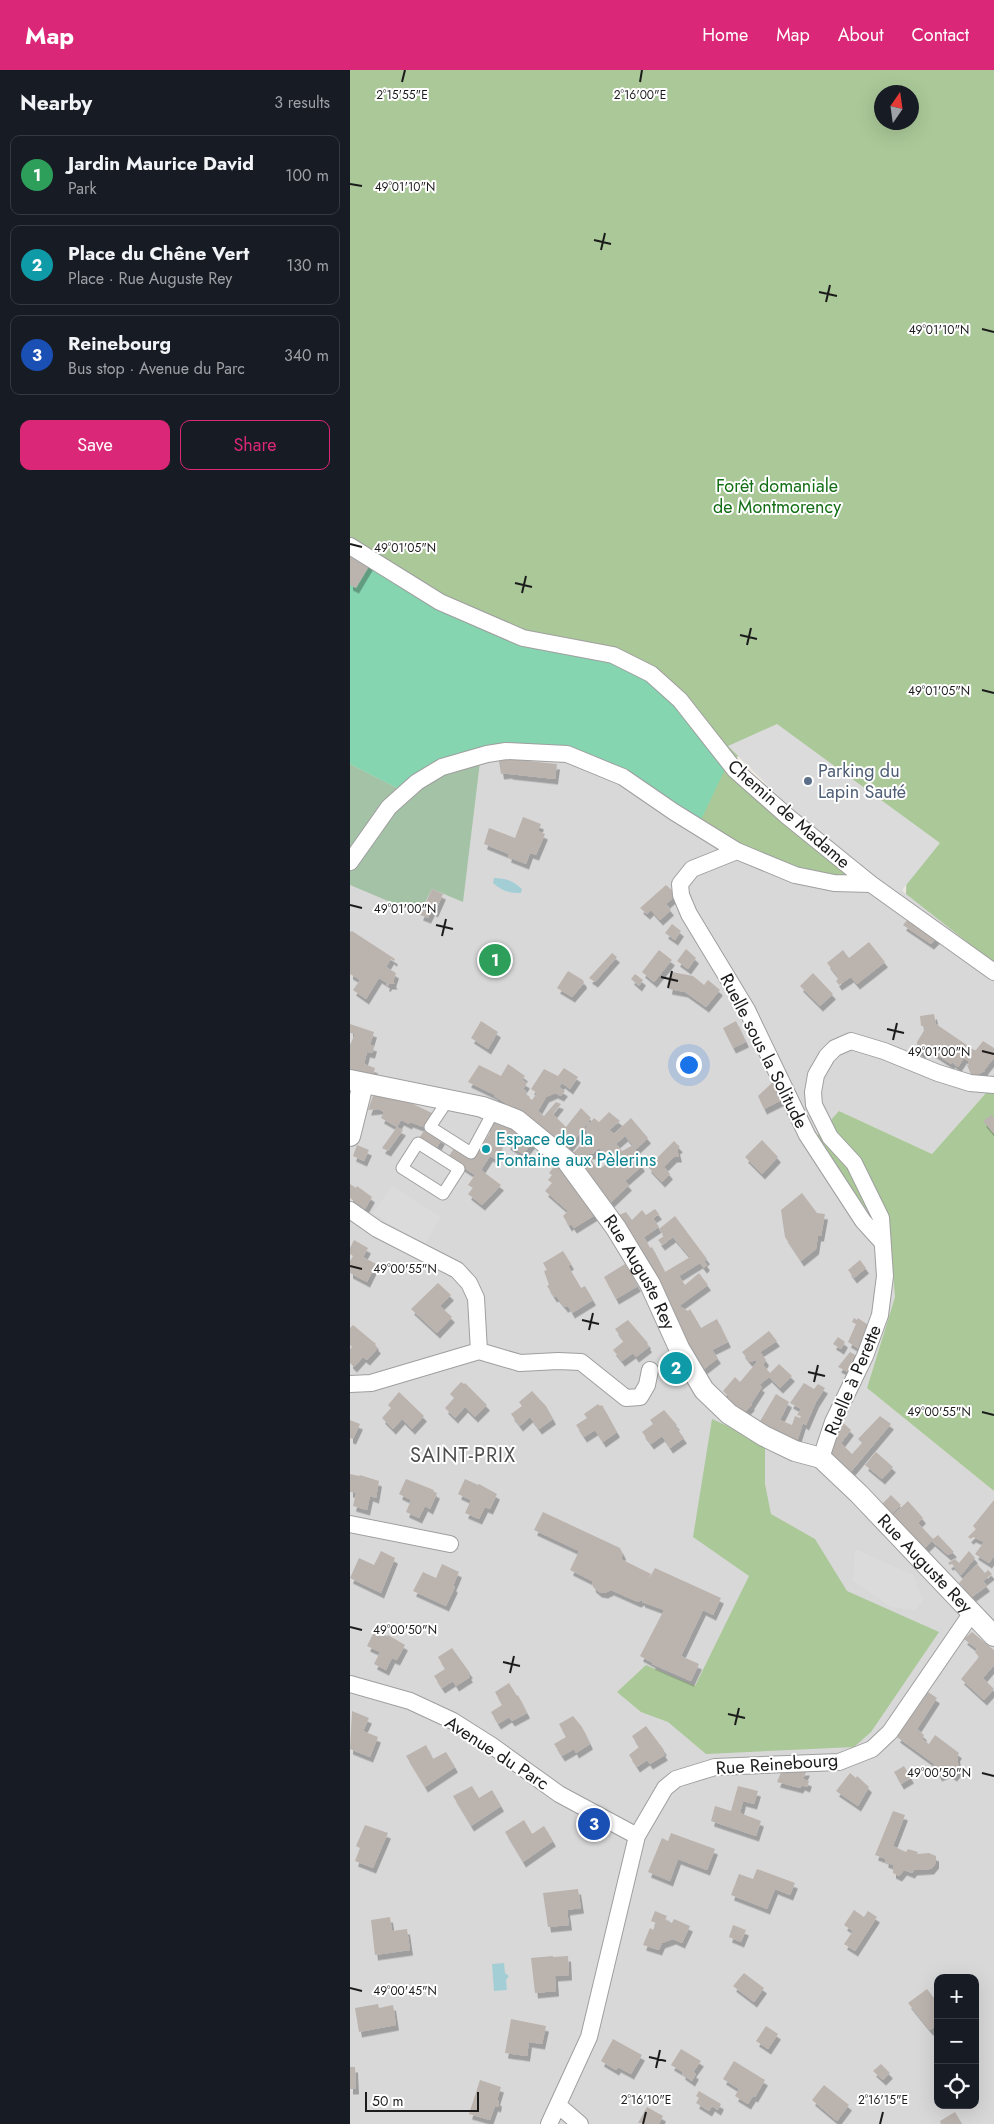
<!DOCTYPE html>
<html lang="en">
<head>
<meta charset="utf-8">
<style>
	:root { --surface:#171b24; --page:#20242c; --text:#f1f3f6; --muted:#9ea1a6; --line:#363941; --accent:#db2777 }
	body { margin:0; font-family:Jost,sans-serif; background:var(--page); color:var(--text) }
	.controls { position:absolute; right:15px; bottom:15px; display:grid; overflow:hidden; border-radius:10px; box-shadow:0 5px 20px #0002 }
	.controls button { width:45px; height:45px; display:grid; place-items:center; padding:0; border:0; border-bottom:1px solid var(--line); background:var(--surface); color:var(--text); font:25px sans-serif }
	.compass { position:absolute; left:524px; top:15px; width:45px; height:45px; border-radius:50%; background:var(--surface); box-shadow:0 5px 20px #0002; rotate:13deg }
	.scale { position:absolute; left:15px; bottom:12px; width:114px; box-sizing:border-box; padding-left:5px; border:2px solid #1b1b1b; border-top:0; font-size:14px; line-height:18px; white-space:nowrap; color:#1b1b1b; -webkit-text-stroke:4px #fff; paint-order:stroke }
	.you { position:absolute; left:338px; top:994px; width:18px; height:18px; margin:-12px; border:4px solid #fff; border-radius:50%; background:#1a73e8; box-shadow:0 0 0 8px #1a73e833 }
	.badge { display:grid; place-items:center; width:32px; height:32px; border-radius:50%; background:var(--accent); color:#fff; font-size:16px; font-weight:700 }
	.pin { position:absolute; translate:-50% -50%; border:2px solid #fff; box-shadow:0 1px 5px #0006 }
	.list { margin:0; padding:0; list-style:none }
	h2 { display:flex; justify-content:space-between; align-items:center; height:65px; margin:0; padding:0 20px; font-size:21px }
	h2 small { font-size:16px; font-weight:400; color:var(--muted) }
	.list li { display:grid; grid-template-columns:32px 1fr auto; gap:15px; align-items:center; box-sizing:border-box; height:80px; margin:0 10px 10px; padding:0 10px; border:1px solid var(--line); border-radius:10px }
	.list b { display:block; font-size:19px; white-space:nowrap }
	.list p { margin:0; font-size:16px; white-space:nowrap; color:var(--muted) }
	.list em { font-size:16px; font-style:normal; color:var(--muted) }
	.actions { display:flex; gap:10px; padding:15px 20px }
	.actions a { flex:1; padding:11px 0; border:1px solid var(--accent); border-radius:10px; text-align:center; font-size:18px; color:var(--accent) }
	.actions .main { background:var(--accent); color:#fff }
	.icon { flex:none; width:28px; height:28px; fill:none; stroke:currentColor; stroke-width:2; stroke-linecap:round; stroke-linejoin:round }
	.map { position:relative; flex:none; width:644px; height:2054px; overflow:hidden }
	header { display:flex; align-items:center; gap:30px; box-sizing:border-box; height:70px; padding:0 25px; background:var(--accent); color:#fff }
	header strong { font-size:24px }
	nav { display:flex; gap:28px; margin-inline-start:auto; font-size:18px }
	main { display:flex }
	aside { flex:1; background:var(--surface) }
	.map>svg:first-child { display:block }
	.residential { fill:#d9d8d8; fill-rule:evenodd }
	.forest { fill:#aac898; fill-rule:evenodd }
	.cemetery { fill:#a4c3a6 }
	.pitch { fill:#84d5b0 }
	.parking { fill:#dbdbdb }
	.plaza { fill:#d5d6e1 }
	.water { fill:#a4ced6 }
	.building { fill:#bbb3ae; fill-rule:evenodd; filter:url(#shadow) }
	.lines { fill:none; stroke-linecap:round; stroke-linejoin:round }
	.pedestrian-casing { stroke:#9f9f9f; stroke-width:13 }
	.minor-casing { stroke:#9f9f9f; stroke-width:18 }
	.tertiary-casing { stroke:#9f9f9f; stroke-width:22 }
	.pedestrian { stroke:#fff; stroke-width:11 }
	.minor { stroke:#fff; stroke-width:16 }
	.tertiary { stroke:#fff; stroke-width:20 }
	.ticks { fill:none; stroke:#1b1b1b; stroke-width:2 }
	.service-dot { fill:#5c6f8a; stroke:#fff; stroke-width:2 }
	.culture-dot { fill:#0f9aa8; stroke:#fff; stroke-width:2 }
	.labels { text-anchor:middle; stroke-width:4; stroke-linejoin:round; paint-order:stroke }
	.park-label { font-size:18px; fill:#136e15; stroke:#fff }
	.service-label { font-size:18px; fill:#4e5e75; stroke:#fff; text-anchor:start }
	.street-label { font-size:18px; fill:#1b1b1b; stroke:#fff }
	.culture-label { font-size:18px; fill:#0d838f; stroke:#fff; text-anchor:start }
	.quarter-label { font-size:20px; letter-spacing:1px; fill:#4e4e4e; stroke:#fff }
	.ticks-label { font-size:12px; text-anchor:middle; fill:#1b1b1b; stroke:#fff; stroke-width:4; stroke-linejoin:round; paint-order:stroke }
</style>
</head>
<body>
<header>
<strong>Map</strong>
<nav><a>Home</a><a>Map</a><a>About</a><a>Contact</a></nav>
</header>
<main>
<aside>
<h2>Nearby<small>3 results</small></h2>
<ul class="list">
<li><span class="badge" style="background:#2e9e5b">1</span><div><b>Jardin Maurice David</b><p>Park</p></div><em>100 m</em></li>
<li><span class="badge" style="background:#0f9aa8">2</span><div><b>Place du Chêne Vert</b><p>Place · Rue Auguste Rey</p></div><em>130 m</em></li>
<li><span class="badge" style="background:#1a4fb4">3</span><div><b>Reinebourg</b><p>Bus stop · Avenue du Parc</p></div><em>340 m</em></li>
</ul>
<div class="actions"><a class="main">Save</a><a>Share</a></div>
</aside>
<div class="map">
<svg width="644" height="2054" viewBox="0 0 644 2054">
	<defs>
		<filter id="shadow"><feDropShadow dx="3" dy="5.5" stdDeviation="0" flood-color="#0004"/></filter>
	</defs>
	<rect width="100%" height="100%" fill="#ece7e1"/>
	<!-- residential -->
	<path class="residential" d="M223,665L525,800L644,891V1014L582,1084L489,1041L540,1172L545,1227L517,1318L644,1421V2054H0V694L74,701ZM588,1908H625V2035H588Z"/>
	<!-- forest -->
	<path class="forest" d="M0,0H644V893L556,824L558,766L417,667L378,693L521,814L445,805L217,684L0,694ZM532,22H562V52H532Z
		M644,1014V1421L517,1318L545,1227L540,1172L465,1068L489,1041L582,1084Z
		M362,1349L415,1373V1414L421,1444L465,1469L497,1521L589,1562L521,1662L504,1677L356,1684L318,1652L291,1642L267,1622L296,1595L345,1616L399,1506L343,1467Z"/>
	<!-- cemetery -->
	<path class="cemetery" d="M130,692L113,832L82,819L69,844L0,815V801L37,746L81,704Z
		M0,694L53,721L0,784Z"/>
	<!-- pitch -->
	<path class="pitch" d="M0,481L89,534L262,587L299,606L378,693L348,756L217,684L108,689L53,721L0,694Z"/>
	<!-- parking -->
	<path class="parking" d="M427,654L590,773L549,824L448,745L378,676Z
		M42,1116L91,1147L73,1177L23,1143Z
		M505,1479L563,1505L573,1530L566,1540L541,1537L503,1511Z"/>
	<!-- plaza -->
	<path class="plaza" d="M327,1281L339,1304L327,1314L312,1291Z"/>
	<!-- water -->
	<path class="water" d="M144,808C156,808 163,811 172,819L171,823C159,823 152,821 143,813Z
		M154,1893L155,1903L159,1906L156,1910L157,1920L144,1921L142,1894Z"/>
	<!-- building -->
	<path class="building" d="M0,481L21,493L6,518L0,515Z
		M159,689L207,694L205,709L159,704L160,703L151,704L149,691Z
		M173,747L191,754L188,761L195,764L186,785L180,783L176,794L158,787L159,784L134,774L139,758L165,768Z
		M316,815L325,823L324,827L316,834L321,840L310,850L301,840L297,844L290,838Z
		M82,819L93,824L85,842L82,840L78,848L70,845Z
		M559,848L587,868L581,874L553,855Z
		M322,854L331,861L325,870L315,863Z
		M2,861L45,889L44,891L41,889L36,897L46,903L43,912L45,914H39L38,916H36L37,913L29,908L16,929L3,920L10,910L0,904V862Z
		M519,872L535,892L507,914L501,907L489,915L486,911L489,908L477,893L493,880L499,888Z
		M336,879L346,888L338,899L327,891Z
		M309,880L322,890L304,912L292,902Z
		M262,883L267,887L245,912L239,908Z
		M218,901L233,910L234,913L222,927L207,918Z
		M322,902L343,906L354,915L358,910L370,920L356,937L335,922L319,919Z
		M463,903L483,924L470,936L450,916Z
		M285,904L293,910L289,916L281,909Z
		M584,944L586,954L624,980H626L633,971L644,978V988L635,999V1001L622,1007L617,995H619L618,991L614,988L608,997L602,992L601,994L578,979L572,983L567,980V972L575,959L574,956H571L570,946Z
		M131,951L148,962L138,979L121,968Z
		M386,951L396,972L383,978L373,958Z
		M0,954L24,962L20,975L24,976L22,983L17,982L14,994L25,998L21,1011L0,1005V975L5,964L0,963Z
		M158,994L175,1006L172,1010L177,1013L173,1019L177,1022L175,1025L182,1030L187,1023L181,1019L194,999L208,1006L214,998L228,1007L220,1019L212,1013L209,1017L215,1021L211,1026L205,1023L196,1027L188,1041L194,1046L206,1032L211,1034L203,1044L216,1057L231,1038L241,1048L238,1052L240,1053L244,1048L249,1052L259,1042L270,1051L259,1060L264,1064L281,1048L298,1068L285,1080L289,1084L286,1087L292,1096L275,1111L279,1115L259,1134L221,1085L232,1074L242,1068L235,1059L238,1056L237,1054L216,1081L155,1038L157,1034L144,1026L145,1025L118,1012L129,995L151,1006ZM275,1066L283,1075L272,1081L266,1074ZM249,1078L262,1094L259,1096L257,1093L251,1098L249,1096L246,1097L238,1084H242Z
		M425,1010L434,1029L414,1039L408,1026Z
		M24,1023L59,1032L84,1044L76,1058L60,1052L59,1054L51,1050L47,1057L31,1048L34,1042L29,1039L18,1040Z
		M641,1045L644,1048V1064L633,1051Z
		M146,1049L184,1071L173,1084L157,1074L159,1071L153,1067L148,1074L153,1078L145,1089L140,1086L131,1100L151,1115L132,1135L118,1124L123,1118L118,1115L125,1105L98,1087L105,1077L123,1089L140,1063L138,1057Z
		M47,1057L53,1060L38,1081L32,1078Z
		M76,1058L92,1069L86,1079L69,1068Z
		M412,1070L428,1087L412,1104L395,1087Z
		M324,1071L330,1077L327,1079L329,1087H324L314,1097L320,1104L312,1112L298,1097Z
		M7,1075L19,1080L14,1091L3,1086Z
		M206,1094L245,1145L224,1158L221,1154L219,1156L213,1146L218,1141L195,1121L202,1113L198,1110L202,1105L199,1103Z
		M0,1114L6,1118L7,1116L22,1127L15,1139L0,1128Z
		M452,1123L467,1143L475,1144L471,1166H468L466,1179L451,1191L435,1167L431,1140Z
		M305,1139L309,1144L303,1148L309,1157L294,1167L300,1178L302,1177L315,1202L340,1187L323,1167L312,1175L308,1170L314,1166L309,1159L325,1146L357,1189L354,1191L357,1195L354,1198L350,1193L329,1206L335,1215L349,1203L358,1215L329,1236L338,1241L340,1239L351,1258L367,1249L378,1272L362,1280L368,1288L354,1299L324,1250L267,1146L276,1142L282,1150L292,1140L296,1145Z
		M4,1170L18,1178L13,1187L26,1194L17,1212L0,1203V1191L3,1186L0,1184V1178Z
		M213,1181L221,1194L218,1196L231,1218L235,1216L243,1230L222,1243L218,1236L215,1237L206,1226L204,1227L197,1216L199,1215L194,1201L197,1200L193,1193Z
		M510,1190L516,1198L504,1208L498,1200Z
		M275,1194L288,1216L266,1229L254,1207Z
		M88,1213L101,1225L90,1236L102,1247L87,1263L61,1239Z
		M504,1248L507,1250L508,1248L521,1257L512,1281L498,1272L506,1254L502,1252Z
		M278,1250L298,1273L297,1274L299,1277L286,1287L283,1283L272,1291L263,1280L274,1271L265,1259Z
		M3,1255L26,1274L25,1275L28,1278L17,1290L13,1287L4,1297L0,1293V1279L2,1277L0,1275V1258Z
		M419,1261L427,1271L410,1282L416,1290L413,1295L420,1303L429,1294L442,1306L430,1318L419,1307L409,1315L412,1317L401,1334L402,1335L393,1344L376,1330L379,1327L373,1321L385,1307L390,1312L407,1292L405,1290L401,1292L399,1291L392,1282Z
		M488,1267L495,1272L491,1279L483,1274Z
		M500,1282L509,1287L502,1304L488,1297Z
		M111,1312L114,1314L115,1313L137,1335L125,1347L115,1337L105,1348L95,1338L104,1328L100,1324Z
		M454,1313L464,1319L468,1314L475,1318L466,1332L456,1355L453,1353L447,1372L409,1353L426,1324L439,1332L430,1350L442,1355L445,1346L450,1348L451,1346L447,1345L451,1339L440,1333Z
		M182,1321L196,1336L203,1349L189,1359L180,1347L170,1356L161,1344L172,1336L169,1332Z
		M49,1322L74,1346L62,1359L52,1349L43,1359L32,1348L41,1338L38,1335Z
		M248,1334L250,1336L252,1335L267,1362L253,1372L245,1360L234,1367L226,1355L237,1348L234,1344Z
		M314,1340L327,1355L325,1356L334,1368L320,1378L312,1366L301,1374L292,1362L303,1354L300,1350Z
		M530,1346L541,1354L499,1404L479,1383L490,1350L501,1360L491,1373L502,1384L512,1373L508,1369Z
		M0,1350L10,1354L3,1369L0,1368Z
		M526,1382L543,1397L532,1409L515,1395Z
		M0,1404L9,1406L10,1405L29,1411L26,1428L20,1426L17,1440L3,1436L6,1423L0,1422Z
		M56,1409L84,1420L83,1421L87,1423L80,1439L75,1436L69,1448L56,1442L61,1430L49,1424Z
		M115,1409L128,1415L129,1414L147,1424L140,1439L135,1437L129,1449L115,1443L121,1430L108,1424Z
		M541,1425L551,1435L541,1445L531,1435Z
		M644,1430V1486L639,1493L625,1484L634,1472L623,1467L621,1469L618,1467L626,1459L623,1456Z
		M558,1431L573,1448L568,1453L583,1469L588,1465L604,1482L598,1485L582,1471L573,1480L542,1446Z
		M193,1442L270,1478L273,1484L271,1489L301,1504L296,1514L305,1498L371,1528L363,1545L353,1540L331,1586L349,1594L341,1611L302,1594L303,1593L290,1586L314,1540L292,1532V1530L288,1532L261,1520L255,1523L249,1522L243,1517L242,1511L220,1500L229,1481L184,1460Z
		M31,1481L45,1488L31,1523L0,1508L9,1488L24,1495Z
		M619,1481L625,1488L611,1505L602,1494L600,1495L598,1493L605,1489L609,1493Z
		M92,1494L109,1502L103,1516L105,1517L96,1536L63,1521L73,1502L86,1508Z
		M627,1494L635,1503L638,1500L642,1504L633,1511L637,1516L622,1527L609,1513Z
		M25,1560L37,1566L38,1565L55,1575L47,1590L42,1588L36,1600L24,1594L30,1582L17,1576Z
		M622,1562L644,1580V1595L633,1608L644,1619L634,1630L611,1609L629,1587L625,1582L627,1579L614,1569Z
		M102,1578L120,1603L118,1604L120,1607L106,1616L103,1611L92,1618L84,1606L95,1599L88,1587Z
		M159,1613L167,1626L168,1625L177,1643L162,1651L159,1647L148,1654L141,1642L152,1635L145,1622Z
		M578,1622L587,1628L567,1659L574,1665L572,1669L579,1674L585,1665L609,1683L607,1686L609,1700L604,1706L598,1702L589,1706L583,1693L547,1667Z
		M2,1641L19,1648L13,1661L28,1667L20,1687L0,1679Z
		M223,1646L232,1657L240,1674L226,1683L224,1679L212,1686L204,1674L216,1667L209,1654Z
		M296,1656L314,1680L312,1681L315,1685L300,1694L297,1690L287,1697L279,1685L289,1677L282,1666Z
		M76,1675L83,1689L96,1682L105,1697L75,1717L56,1686Z
		M554,1696L561,1708L551,1714L544,1702Z
		M432,1700H457L453,1709L459,1711L457,1717L452,1715L450,1718L427,1712Z
		M500,1703L506,1708L507,1706L519,1717L508,1736L486,1721Z
		M122,1716L129,1728L142,1720L151,1736L121,1756L103,1726Z
		M388,1716L408,1721L404,1734L393,1731L390,1743L411,1751L406,1766L361,1751L365,1736L381,1741Z
		M543,1741L555,1745L543,1776L556,1782L558,1779L568,1782L567,1784L579,1783L586,1786V1793L581,1799L564,1800L562,1803L554,1800L549,1806L543,1803V1795L535,1792L536,1789L525,1785Z
		M174,1750L182,1764L194,1756L203,1771L173,1792L155,1762Z
		M15,1755L38,1763L23,1798L5,1791L10,1778L6,1776Z
		M321,1763L365,1779L357,1800L328,1789L320,1811L298,1802L312,1768L318,1771Z
		M407,1799L445,1813L440,1825L425,1819L417,1839L381,1825L389,1804L403,1809Z
		M228,1819L231,1838L217,1840L219,1855L198,1857L193,1823Z
		M504,1840L514,1847L518,1841L527,1847L505,1881L494,1874L503,1861L494,1855Z
		M305,1841L317,1846L315,1850L322,1853L324,1849L340,1856L332,1873L323,1869L312,1873L309,1880L293,1875L300,1858L303,1860L306,1853L301,1851Z
		M40,1847L42,1861L57,1859L60,1880L25,1885L21,1850Z
		M383,1855L396,1860L391,1872L379,1867Z
		M203,1886V1887L218,1886L219,1905L205,1906L206,1921L185,1923L181,1888Z
		M394,1903L414,1918L404,1932L383,1916Z
		M577,1919L588,1933V1954L580,1960L558,1933Z
		M28,1934L29,1938L43,1935L46,1955L9,1962L5,1938Z
		M161,1949L196,1956L192,1974L179,1972L177,1986L155,1983Z
		M416,1956L428,1964L418,1979L406,1971Z
		M263,1969L292,1985L281,2004L268,1997L266,2000L251,1991Z
		M331,1979L351,1991L343,2002L346,2004L342,2011L332,2004L333,2002L321,1995Z
		M384,1991L415,2010L405,2027L403,2026L398,2034L385,2026L389,2019L373,2009Z
		M531,1994L540,2003L533,2010L523,2001Z
		M0,1997H5L6,2019H0Z
		M130,2010L151,2017L147,2030L149,2031L148,2037L145,2036L140,2050L119,2044Z
		M474,2015L499,2035L487,2051L462,2030Z
		M349,2021L371,2034L368,2040L362,2036L359,2041L346,2033L349,2028L346,2026Z
		M297,2037L313,2046L309,2054L288,2053Z
		M605,2042L612,2054H591L590,2051Z"/>
	<g class="lines">
		<defs>
			<path id="pedestrian" d="M96,1033L130,1041L141,1046L121,1083L80,1057Z
				M68,1073L109,1099L93,1124L52,1098Z"/>
			<path id="minor" d="M0,476L90,532L173,568L263,585L301,604L330,630L385,700L437,746L521,814L644,902
				M387,781L342,799L330,814L331,825L339,844L397,940L457,1065L513,1151L532,1172
				M0,792L39,737L67,712L92,697L137,684L156,681L217,684L273,707L324,742L387,781L445,805L484,813L521,814
				M0,1140L27,1159L107,1200L119,1213L126,1228L129,1281
				M0,1314L21,1313L129,1281L170,1293L208,1291L231,1292L276,1328L290,1327L297,1315L300,1300
				M471,1388L483,1352L515,1286L530,1245L535,1206L531,1148L504,1093L480,1067L464,1035L463,1022L466,1005L477,986L485,978L501,971L534,981L588,1003L620,1013L644,1015
				M0,1454L100,1474
				M0,1614L60,1631L103,1651L141,1675L209,1724L287,1766
				M209,2036L230,2054
				M199,2054L239,1967L287,1766L315,1718L326,1709L365,1697L489,1692L522,1679L540,1662L621,1544"/>
			<g id="tertiary">
				<path id="s1" d="M0,1010L133,1037L167,1050L217,1091L266,1158L300,1214L329,1278L354,1320L379,1344L414,1366L445,1381L471,1388L509,1424L644,1566"/>
				<path d="M0,1066L13,1014"/>
			</g>
		</defs>
		<!-- pedestrian casing -->
		<use href="#pedestrian" class="pedestrian-casing"/>
		<!-- minor casing -->
		<use href="#minor" class="minor-casing"/>
		<!-- tertiary casing -->
		<use href="#tertiary" class="tertiary-casing"/>
		<!-- pedestrian -->
		<use href="#pedestrian" class="pedestrian"/>
		<!-- minor -->
		<use href="#minor" class="minor"/>
		<!-- tertiary -->
		<use href="#tertiary" class="tertiary"/>
	</g>
	<!-- ticks -->
	<path class="ticks" d="M52,12L55,0M290,12L292,0M0,114L12,116M244,170L261,174M251,180L255,163M469,222L487,226M476,232L480,215M632,259L644,262M0,474L12,477M165,513L182,517M172,523L176,506M390,565L407,569M397,575L401,558M632,620L644,623M0,835L12,838M86,855L103,859M92,866L96,849M311,907L328,911M318,918L322,901M537,959L554,963M543,970L547,953M632,981L644,984M0,1196L12,1199M232,1250L249,1254M239,1260L243,1243M458,1302L475,1306M464,1312L468,1295M632,1342L644,1345M0,1557L12,1560M153,1592L170,1596M160,1603L164,1586M378,1644L395,1648M385,1655L389,1638M632,1703L644,1706M0,1918L12,1921M299,1987L316,1991M306,1998L310,1980M293,2054L296,2042M530,2054L533,2042"/>
	<!-- markers -->
	<circle class="service-dot" cx="458" cy="711" r="5"/>
	<circle class="culture-dot" cx="136" cy="1079" r="5"/>
	<g class="labels">
		<!-- park labels -->
		<g class="park-label">
			<text x="427" y="422">Forêt domaniale<tspan x="427" dy="21">de Montmorency</tspan></text>
		</g>
		<!-- service labels -->
		<g class="service-label">
			<text x="468" y="707">Parking du<tspan x="468" dy="21">Lapin Sauté</tspan></text>
		</g>
		<!-- street labels -->
		<g class="street-label">
			<text transform="translate(439 744) rotate(41)" y="6">Chemin de Madame</text>
			<text transform="translate(414 981) rotate(63)" y="6">Ruelle sous la Solitude</text>
			<text dy="6" stroke="none"><textPath href="#s1" startOffset="370">Rue Auguste Rey</textPath></text>
			<text transform="translate(503 1310) rotate(-67)" y="6">Ruelle à Perette</text>
			<text dy="6" stroke="none"><textPath href="#s1" startOffset="790">Rue Auguste Rey</textPath></text>
			<text transform="translate(147 1683) rotate(33)" y="6">Avenue du Parc</text>
			<text transform="translate(427 1694) rotate(-4)" y="6">Rue Reinebourg</text>
		</g>
		<!-- culture labels -->
		<g class="culture-label">
			<text x="146" y="1075">Espace de la<tspan x="146" dy="21">Fontaine aux Pèlerins</tspan></text>
		</g>
		<!-- quarter labels -->
		<g class="quarter-label">
			<text x="113" y="1392">SAINT-PRIX</text>
		</g>
	</g>
	<g class="ticks-label">
		<text x="52" y="29">2°15'55"E</text>
		<text x="290" y="29">2°16'00"E</text>
		<text x="55" y="121">49°01'10"N</text>
		<text x="589" y="264">49°01'10"N</text>
		<text x="55" y="482">49°01'05"N</text>
		<text x="589" y="625">49°01'05"N</text>
		<text x="55" y="843">49°01'00"N</text>
		<text x="589" y="986">49°01'00"N</text>
		<text x="55" y="1203">49°00'55"N</text>
		<text x="589" y="1346">49°00'55"N</text>
		<text x="55" y="1564">49°00'50"N</text>
		<text x="589" y="1707">49°00'50"N</text>
		<text x="55" y="1925">49°00'45"N</text>
		<text x="296" y="2034">2°16'10"E</text>
		<text x="533" y="2034">2°16'15"E</text>
	</g>
</svg>
<div class="controls">
<button>+</button>
<button>−</button>
<button><svg class="icon" aria-label="locate" viewBox="0 0 24 24"><circle cx="12" cy="12" r="6"/><path d="M12 2v4M12 18v4M2 12h4M18 12h4"/></svg></button>
</div>
<svg class="compass" viewBox="-18 -18 36 36"><path d="M0-13l5 13h-10z" fill="#e53935"/><path d="M0 13l5-13h-10z" fill="#9ea1a6"/></svg>
<div class="scale">50 m</div>
<div class="you"></div>
<div class="pin badge" style="left:145px;top:890px;background:#2e9e5b">1</div>
<div class="pin badge" style="left:326px;top:1298px;background:#0f9aa8">2</div>
<div class="pin badge" style="left:244px;top:1754px;background:#1a4fb4">3</div>
</div>
</main>
</body>
</html>
